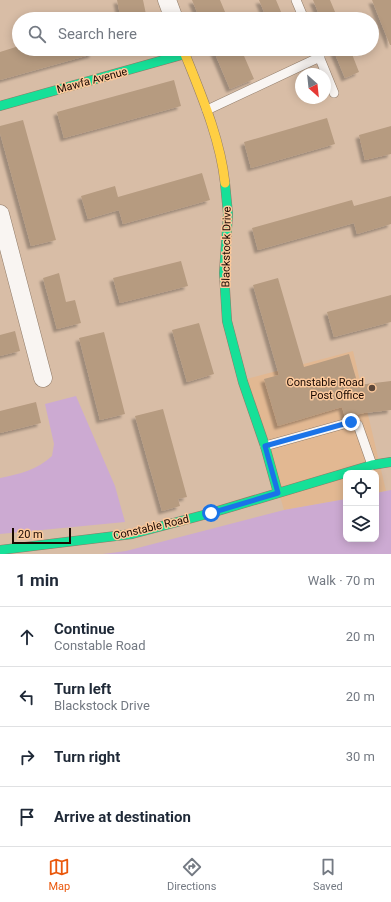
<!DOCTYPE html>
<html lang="en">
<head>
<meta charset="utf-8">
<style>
	:root { --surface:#fff; --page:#f6f6f7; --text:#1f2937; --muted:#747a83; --line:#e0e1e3; --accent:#ea580c }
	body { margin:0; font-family:Roboto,sans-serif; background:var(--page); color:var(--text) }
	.controls { position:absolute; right:12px; bottom:12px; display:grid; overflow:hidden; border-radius:8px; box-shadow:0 2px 10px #0003 }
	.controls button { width:36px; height:36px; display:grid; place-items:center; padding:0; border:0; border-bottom:1px solid var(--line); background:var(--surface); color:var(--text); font:20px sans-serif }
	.compass { position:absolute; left:295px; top:68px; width:36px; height:36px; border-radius:50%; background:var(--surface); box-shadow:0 2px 10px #0003; rotate:153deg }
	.scale { position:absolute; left:12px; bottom:10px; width:59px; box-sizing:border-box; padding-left:4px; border:2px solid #190800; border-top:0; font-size:11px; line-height:14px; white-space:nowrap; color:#190800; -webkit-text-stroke:3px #fcc99c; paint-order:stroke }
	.stop { position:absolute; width:12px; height:12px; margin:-9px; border:3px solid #1a73e8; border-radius:50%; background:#fff }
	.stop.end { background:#1a73e8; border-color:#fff; box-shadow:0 1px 4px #0008 }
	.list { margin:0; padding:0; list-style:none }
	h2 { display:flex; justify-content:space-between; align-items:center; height:52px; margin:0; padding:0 16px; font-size:17px }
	h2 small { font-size:13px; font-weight:400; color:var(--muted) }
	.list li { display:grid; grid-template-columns:26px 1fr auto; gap:12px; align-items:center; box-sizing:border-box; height:60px; padding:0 16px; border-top:1px solid var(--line) }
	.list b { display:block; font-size:15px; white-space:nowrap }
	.list p { margin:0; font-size:13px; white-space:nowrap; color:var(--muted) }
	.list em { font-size:13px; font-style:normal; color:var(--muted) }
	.icon { flex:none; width:22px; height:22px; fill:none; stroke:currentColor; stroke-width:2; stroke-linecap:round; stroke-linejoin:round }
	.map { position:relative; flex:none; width:391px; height:554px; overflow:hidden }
	.search { position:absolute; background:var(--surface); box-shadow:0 2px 10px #0003; left:12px; right:12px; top:12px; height:44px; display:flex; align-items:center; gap:10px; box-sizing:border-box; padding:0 14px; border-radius:22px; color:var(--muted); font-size:15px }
	.sheet { height:292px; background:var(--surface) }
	nav { display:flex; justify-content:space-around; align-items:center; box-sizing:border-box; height:56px; border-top:1px solid var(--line); background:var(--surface); font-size:11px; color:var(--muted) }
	nav a { display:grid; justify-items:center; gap:2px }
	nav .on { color:var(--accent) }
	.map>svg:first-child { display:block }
	.built { fill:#e2b892 }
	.green { fill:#ccaad2 }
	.building { fill:#b69b80; filter:url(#shadow) }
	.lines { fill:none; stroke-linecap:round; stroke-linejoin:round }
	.lane-casing { stroke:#8f7a67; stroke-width:10 }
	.street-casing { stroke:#8f7a67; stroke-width:19 }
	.fast-casing { stroke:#8f7a67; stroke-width:10 }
	.slow-casing { stroke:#8f7a67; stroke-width:10 }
	.lane { stroke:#f9f5f2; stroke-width:9 }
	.street { stroke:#f9f5f2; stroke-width:18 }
	.fast { stroke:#16e098; stroke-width:9 }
	.slow { stroke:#ffcf43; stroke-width:9 }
	.route { stroke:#1a73e8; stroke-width:5 }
	.poi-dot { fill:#5c473a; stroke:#fcc99c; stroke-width:1.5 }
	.labels { text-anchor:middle; stroke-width:3; stroke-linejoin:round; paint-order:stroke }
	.street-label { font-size:11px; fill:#190800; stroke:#fcc99c }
	.poi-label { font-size:11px; fill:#190800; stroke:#fcc99c; text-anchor:end }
</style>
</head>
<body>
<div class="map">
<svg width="391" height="554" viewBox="0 0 391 554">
	<defs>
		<filter id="shadow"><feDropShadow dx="-3.5" dy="3.5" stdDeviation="1" flood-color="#0004"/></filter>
	</defs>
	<rect width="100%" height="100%" fill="#d8bda6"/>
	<!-- built -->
	<path class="built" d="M353,351L386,491L376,493V473H346V499L284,510L246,379Z"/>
	<!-- green -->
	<path class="green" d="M76,396L115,486L125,522L0,534V478C20,474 37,470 52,456L54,444L45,404Z
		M391,490V554H103L126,551L284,510L346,499V539H376V493Z"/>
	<!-- building -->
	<path class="building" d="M117,0H143L147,19H121Z
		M192,0H220L228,19H200Z
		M259,0H276L284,19H267Z
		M313,0H330L338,19H321Z
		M372,0H391V45H390Z
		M19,46V49H92L93,54L0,80V52Z
		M213,49H241L254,79L230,89Z
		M333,49H350L359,72L345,78Z
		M174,80L181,106L64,138L57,112Z
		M327,118L335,144L251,168L244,142Z
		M23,120L56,240L31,246L0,133V126Z
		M391,126V154L365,160L359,135Z
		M202,173L210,200L123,224L119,210L88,219L81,196L115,186L118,197Z
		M391,196V224L357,234L354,223L258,250L252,228L352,200L354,206Z
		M181,261L188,286L120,303L113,278Z
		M59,273L66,302L75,300L81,323L57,329L43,278Z
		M278,278L304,367L349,354L358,385L391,381V410L364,413L345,417L342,407L278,426L264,379L279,375L253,285Z
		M391,295V322L334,337L327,312Z
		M199,323L214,374L187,382L172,330Z
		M15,331L20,351L0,356V335Z
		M104,332L125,414L100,420L79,338Z
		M36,402L41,423L0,433V411Z
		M163,409L187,497L178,499L180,506L162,511L135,416Z"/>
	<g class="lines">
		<defs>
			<path id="lane" d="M296,0L304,19
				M316,49L334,93
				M207,110L320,57
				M265,446L351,422L358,425L372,465"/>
			<path id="street" d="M167,0L174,19
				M0,214L43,378"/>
			<path id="fast" d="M0,106L185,54
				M225,183L228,214L224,273L227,321L243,382L265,446L278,493
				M0,550L132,534L211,513L372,465L391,462"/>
			<path id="slow" d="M183,49C200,92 220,137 225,183"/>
		</defs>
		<!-- lane casing -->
		<use href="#lane" class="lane-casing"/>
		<!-- street casing -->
		<use href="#street" class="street-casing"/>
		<!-- fast casing -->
		<use href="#fast" class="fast-casing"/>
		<!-- slow casing -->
		<use href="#slow" class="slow-casing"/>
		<!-- lane -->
		<use href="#lane" class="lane"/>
		<!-- street -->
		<use href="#street" class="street"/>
		<!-- fast -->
		<use href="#fast" class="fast"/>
		<!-- slow -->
		<use href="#slow" class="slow"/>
	</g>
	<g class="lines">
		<!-- route -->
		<path class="route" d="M211,513L278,493L265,446L351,422"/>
	</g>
	<!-- markers -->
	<circle class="poi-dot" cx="372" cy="388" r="4"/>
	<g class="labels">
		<!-- street labels -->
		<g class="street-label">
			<text transform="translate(92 80) rotate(-15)" y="4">Mawfa Avenue</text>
			<text transform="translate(226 247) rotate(-89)" y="4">Blackstock Drive</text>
			<text transform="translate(151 527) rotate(-13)" y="4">Constable Road</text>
		</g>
		<!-- poi labels -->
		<g class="poi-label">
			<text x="364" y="386">Constable Road<tspan x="364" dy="13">Post Office</tspan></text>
		</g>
	</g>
</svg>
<div class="controls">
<button><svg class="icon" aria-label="locate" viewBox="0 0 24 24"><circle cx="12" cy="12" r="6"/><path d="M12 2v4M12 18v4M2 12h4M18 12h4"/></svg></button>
<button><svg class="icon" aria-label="layers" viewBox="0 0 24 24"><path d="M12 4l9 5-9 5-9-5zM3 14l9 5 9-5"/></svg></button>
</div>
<svg class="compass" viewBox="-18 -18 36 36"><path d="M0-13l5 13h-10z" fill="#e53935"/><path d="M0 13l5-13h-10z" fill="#747a83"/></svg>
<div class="scale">20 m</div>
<div class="stop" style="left:211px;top:513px"></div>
<div class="stop end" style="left:351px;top:422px"></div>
<div class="search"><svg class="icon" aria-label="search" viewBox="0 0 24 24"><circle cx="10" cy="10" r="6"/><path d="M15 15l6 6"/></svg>Search here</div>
</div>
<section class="sheet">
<h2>1 min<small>Walk · 70 m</small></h2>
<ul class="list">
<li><svg class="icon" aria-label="ahead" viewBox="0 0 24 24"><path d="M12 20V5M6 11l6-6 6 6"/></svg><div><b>Continue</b><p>Constable Road</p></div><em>20 m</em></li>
<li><svg class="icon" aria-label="left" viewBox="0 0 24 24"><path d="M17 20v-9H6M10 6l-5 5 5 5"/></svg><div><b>Turn left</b><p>Blackstock Drive</p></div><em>20 m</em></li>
<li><svg class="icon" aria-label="right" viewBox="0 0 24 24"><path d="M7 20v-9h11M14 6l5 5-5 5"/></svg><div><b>Turn right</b></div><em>30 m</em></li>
<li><svg class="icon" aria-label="arrive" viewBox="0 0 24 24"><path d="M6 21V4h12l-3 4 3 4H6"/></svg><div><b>Arrive at destination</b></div></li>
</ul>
</section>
<nav>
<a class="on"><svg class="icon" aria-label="map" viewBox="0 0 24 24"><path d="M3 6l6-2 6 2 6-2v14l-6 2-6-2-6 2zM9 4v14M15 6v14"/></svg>Map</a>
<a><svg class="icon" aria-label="directions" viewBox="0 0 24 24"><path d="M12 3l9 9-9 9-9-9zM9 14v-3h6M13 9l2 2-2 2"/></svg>Directions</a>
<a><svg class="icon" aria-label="saved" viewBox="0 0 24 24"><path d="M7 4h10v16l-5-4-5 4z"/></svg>Saved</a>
</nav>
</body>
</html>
